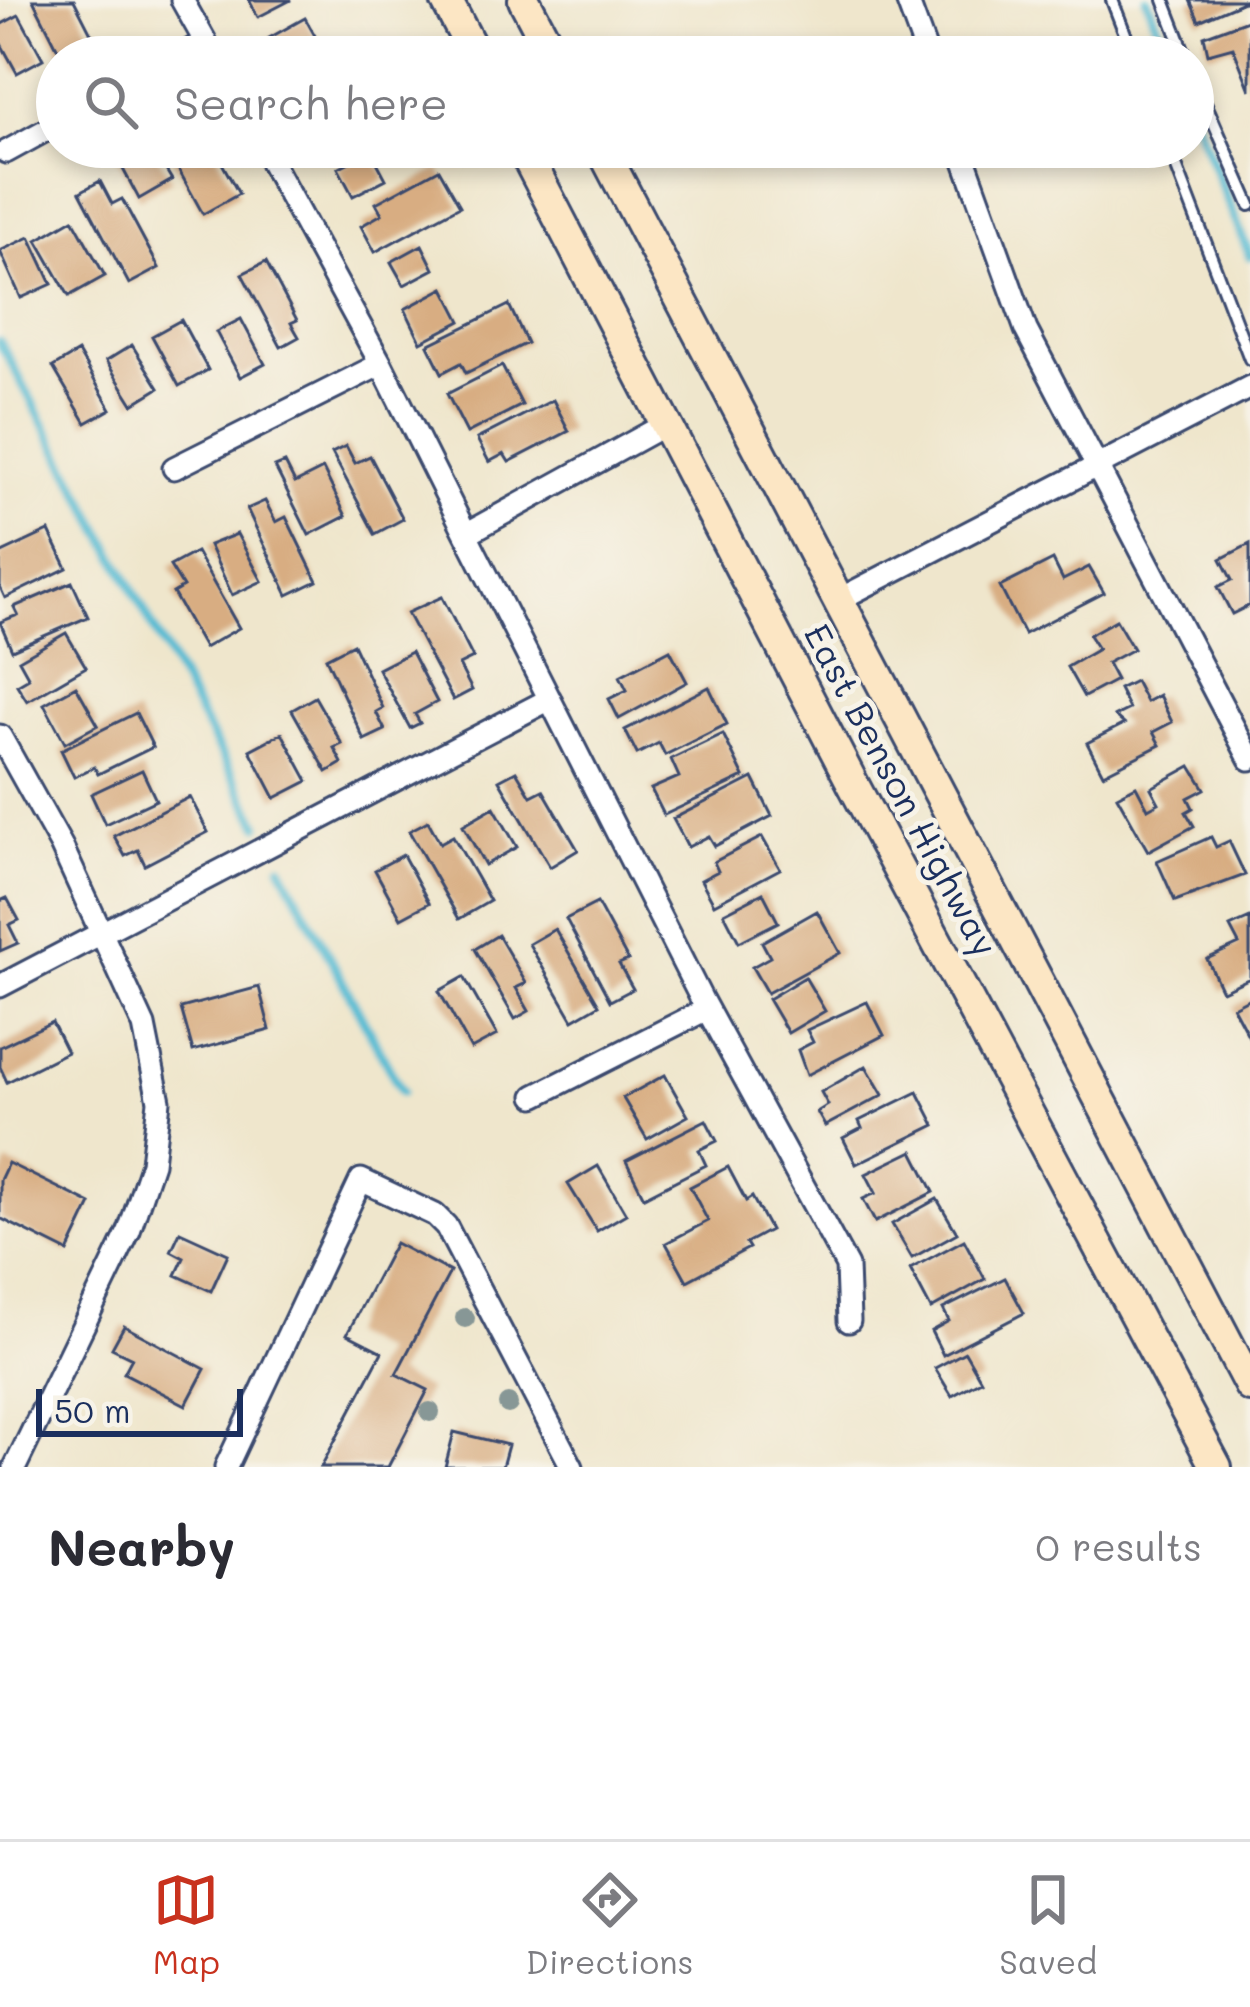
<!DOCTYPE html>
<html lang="en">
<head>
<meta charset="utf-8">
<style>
	:root { --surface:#fff; --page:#f7f7f7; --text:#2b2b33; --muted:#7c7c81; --line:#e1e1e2; --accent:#c8321e }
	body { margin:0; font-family:Mali,sans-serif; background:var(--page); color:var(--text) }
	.scale { position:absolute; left:36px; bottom:30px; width:207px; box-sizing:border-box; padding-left:12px; border:6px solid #1b2f5e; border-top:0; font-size:33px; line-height:42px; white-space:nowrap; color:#1b2f5e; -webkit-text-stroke:9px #f7f3e8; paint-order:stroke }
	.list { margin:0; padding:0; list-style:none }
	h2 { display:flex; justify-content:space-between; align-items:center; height:156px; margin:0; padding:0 48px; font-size:51px }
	h2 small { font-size:39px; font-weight:400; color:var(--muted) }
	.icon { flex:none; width:66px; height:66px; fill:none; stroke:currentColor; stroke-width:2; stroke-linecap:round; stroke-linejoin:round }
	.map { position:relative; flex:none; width:1250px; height:1467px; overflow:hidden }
	.search { position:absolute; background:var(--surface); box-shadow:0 6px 18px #0003; left:36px; right:36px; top:36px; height:132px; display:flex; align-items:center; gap:30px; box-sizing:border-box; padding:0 42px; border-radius:66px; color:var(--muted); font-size:45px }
	.sheet { height:372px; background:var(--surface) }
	nav { display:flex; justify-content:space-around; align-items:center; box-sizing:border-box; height:168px; border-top:3px solid var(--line); background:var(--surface); font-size:33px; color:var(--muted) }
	nav a { display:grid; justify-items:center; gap:6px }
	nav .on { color:var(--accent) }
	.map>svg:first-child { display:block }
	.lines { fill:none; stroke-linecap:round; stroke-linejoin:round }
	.stream { stroke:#55bbd3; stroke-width:9 }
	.building { fill:#d8ad82 }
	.service-casing { stroke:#3b4a6e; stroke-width:16 }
	.minor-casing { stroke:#3b4a6e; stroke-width:27 }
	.secondary-casing { stroke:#3b4a6e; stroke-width:36 }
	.service { stroke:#fff; stroke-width:10 }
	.minor { stroke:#fff; stroke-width:21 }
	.secondary { stroke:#fce6c4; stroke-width:30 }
	.tree { fill:#879796 }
	.labels { text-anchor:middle; stroke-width:10; stroke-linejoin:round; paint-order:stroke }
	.street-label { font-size:36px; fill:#1b2f5e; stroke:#f7f3e8 }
</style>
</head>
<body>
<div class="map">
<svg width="1250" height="1467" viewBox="0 0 1250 1467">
	<rect width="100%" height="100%" fill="#f7f3e8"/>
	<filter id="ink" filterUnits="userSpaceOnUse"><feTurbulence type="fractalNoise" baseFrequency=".00833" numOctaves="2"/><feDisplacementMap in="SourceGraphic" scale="24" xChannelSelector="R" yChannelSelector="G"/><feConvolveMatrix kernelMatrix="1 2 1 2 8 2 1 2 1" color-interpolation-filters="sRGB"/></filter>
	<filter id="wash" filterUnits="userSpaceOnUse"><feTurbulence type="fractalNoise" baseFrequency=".004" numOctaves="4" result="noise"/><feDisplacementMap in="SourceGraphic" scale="48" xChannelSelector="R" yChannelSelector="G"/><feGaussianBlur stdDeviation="2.7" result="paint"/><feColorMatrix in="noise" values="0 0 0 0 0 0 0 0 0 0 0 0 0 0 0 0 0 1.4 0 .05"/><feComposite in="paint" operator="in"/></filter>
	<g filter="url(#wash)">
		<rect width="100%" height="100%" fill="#efe6cc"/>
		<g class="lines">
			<!-- stream -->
			<path class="stream" d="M1147,0L1170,57
				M1193,115L1250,256
				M0,342L259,825
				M281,866L402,1092"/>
		</g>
		<g id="blocks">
			<!-- building -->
			<path class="building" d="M33,0H74L97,45L74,57H62Z
				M249,0H291L258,17Z
				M1190,0H1248L1199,21Z
				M19,15L43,59L17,73L0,42V25Z
				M305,18L323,50L309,57H280L269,38Z
				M1250,19V90L1233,47L1208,54L1204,36Z
				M127,147H152L172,180L139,199L115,154Z
				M166,147H213L239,194L203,214Z
				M323,147H358L331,162Z
				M371,151L386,179L353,196L338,168Z
				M439,169L460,206L375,252L361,226L382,214L376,203Z
				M100,181L112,204L122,199L159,268L129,284L80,192Z
				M73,219L105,276L69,296L37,240Z
				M30,237L52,284L21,298L0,251Z
				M422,245L434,269L404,285L391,262Z
				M266,262L297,320L291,323L299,337L281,347L242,274Z
				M444,288L461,321L421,342L405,309Z
				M509,305L527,343L466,373L461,363L442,373L428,345Z
				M241,319L265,364L240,377L216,332Z
				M181,320L208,370L179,386L152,336Z
				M132,345L159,388L133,404L106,361Z
				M78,352L111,409L86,423L53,367Z
				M502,366L522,405L467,433L447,394Z
				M553,400L569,431L509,462L504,454L489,462L477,439Z
				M346,446L355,463L370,456L403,519L375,534L332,453Z
				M285,463L295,483L323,469L346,516L309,535L275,467Z
				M265,501L276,522L286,517L317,581L288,595L247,509Z
				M49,531L67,568L5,598L0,587V554Z
				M237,534L262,581L232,595L209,545Z
				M1250,544V605L1232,614L1218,587L1232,580L1221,559Z
				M196,552L239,628L204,648L173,593L183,587L170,566Z
				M1053,560L1063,580L1089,567L1104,593L1024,634L1000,587Z
				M72,582L88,617L12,650L0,622L18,615L14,607Z
				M442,597L473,658L459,665L472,690L453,700L407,613Z
				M1116,620L1133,649L1107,663L1116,680L1084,697L1067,667L1098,649L1089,635Z
				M66,633L86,667L27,701L17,685L29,678L19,660Z
				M353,644L383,708L376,712L385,730L364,740L326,658Z
				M670,650L687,682L619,719L609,699L627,690L620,676Z
				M411,652L437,702L415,714L420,723L410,728L378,669Z
				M1135,681L1146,702L1159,695L1172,722L1153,732L1160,745L1103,774L1087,743L1124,724L1115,716L1129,709L1119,689Z
				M76,686L98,725L65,743L44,704Z
				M709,687L727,724L665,755L659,743L637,754L625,730Z
				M315,697L342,744L334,748L342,763L327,772L292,710Z
				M136,713L153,747L98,774L94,767L74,777L61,750Z
				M282,733L308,781L275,798L250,750Z
				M723,734L744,777L664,815L651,789L679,777L671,759Z
				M1191,766L1205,789L1188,798L1193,808L1186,812L1194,826L1148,851L1117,796L1136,786L1148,809L1159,803L1151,788Z
				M142,770L156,800L105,824L91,794Z
				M516,771L531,796L543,790L578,850L550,867L499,780Z
				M753,778L772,816L715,846L709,836L688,847L673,819Z
				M190,797L208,832L145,865L138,850L125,856L114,836Z
				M494,807L517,847L485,865L463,825Z
				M428,821L440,843L453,836L490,901L459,919L409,831Z
				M762,837L780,869L714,904L701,880L718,871L714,862Z
				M1211,837L1216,847L1229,841L1245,875L1175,901L1157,861Z
				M403,855L429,903L401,918L375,870Z
				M763,893L778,922L739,942L724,913Z
				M7,898L19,920L9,925L18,943L0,951V901Z
				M597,903L628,960L619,964L633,989L610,1001L566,919Z
				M817,911L840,953L767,993L752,967L770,957L762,942Z
				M1250,918V978L1222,991L1207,959L1239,944L1230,927Z
				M555,929L599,1005L573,1020L529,944Z
				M498,935L526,983L516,988L529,1011L515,1019L475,949Z
				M464,977L497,1035L471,1049L439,991Z
				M805,977L825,1011L788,1033L768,999Z
				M259,987L270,1030L193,1051L181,1008Z
				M1250,998V1039L1233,1007Z
				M867,1002L884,1035L807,1075L798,1050L813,1042L807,1030Z
				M52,1022L67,1052L7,1082L0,1067V1047Z
				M866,1066L883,1095L825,1126L817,1112L828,1105L821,1092Z
				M665,1075L688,1116L647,1139L623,1098Z
				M918,1092L935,1125L856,1164L843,1138L862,1128L859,1121Z
				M706,1120L717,1141L699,1150L706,1165L644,1197L626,1161Z
				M913,1151L934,1192L875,1222L863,1199L876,1193L866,1174Z
				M8,1163L91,1204L68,1252L0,1218V1180Z
				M598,1166L626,1214L597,1231L568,1184Z
				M728,1167L746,1201L752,1197L770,1230L746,1243L749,1248L687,1281L666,1243L708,1221L690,1187Z
				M937,1199L957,1233L912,1258L892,1224Z
				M180,1232L228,1254L211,1291L176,1275L184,1258L171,1251Z
				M964,1240L985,1279L931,1309L910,1269Z
				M395,1243L450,1272L396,1374L428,1390L388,1467H321L382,1352L347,1334Z
				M1005,1278L1024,1313L943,1355L931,1331L949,1321L943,1309Z
				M124,1326L205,1369L186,1405L124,1373L132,1358L112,1348Z
				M965,1352L981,1380L952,1396L935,1368Z
				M454,1432L508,1445L502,1467H445Z"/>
		</g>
	</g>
	<g filter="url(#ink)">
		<use href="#blocks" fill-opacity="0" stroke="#3b4a6e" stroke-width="3"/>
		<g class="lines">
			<defs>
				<path id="service" d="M1112,0L1134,57
					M1164,0L1186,57
					M1193,75L1250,205
					M1169,147L1250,359"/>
				<path id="minor" d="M182,0L214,57
					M907,0L928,57
					M178,57L205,42
					M263,147L381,364L466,534L666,424
					M960,147L1026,330L1250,759
					M6,152L57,124
					M174,468L381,364
					M466,534L702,1000L847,1266L849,1321
					M838,600L1250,387
					M0,736L61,845L144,1026L159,1101L152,1163L129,1231L15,1467
					M0,986L550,699
					M535,1096L707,1009
					M226,1467L361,1180L435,1215L446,1226L572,1467"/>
				<path id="secondary" d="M446,0L476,57
					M524,0L554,57
					M522,147L854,786L1216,1467
					M601,147L1250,1386"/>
			</defs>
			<!-- service casing -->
			<use href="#service" class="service-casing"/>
			<!-- minor casing -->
			<use href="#minor" class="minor-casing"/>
			<!-- secondary casing -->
			<use href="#secondary" class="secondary-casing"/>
			<!-- service -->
			<use href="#service" class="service"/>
			<!-- minor -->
			<use href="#minor" class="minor"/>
			<!-- secondary -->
			<use href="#secondary" class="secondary"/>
		</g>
		<!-- trees -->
		<g class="tree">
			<circle cx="465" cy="1318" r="10"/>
			<circle cx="508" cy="1404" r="10"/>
			<circle cx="430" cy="1412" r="10"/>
		</g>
	</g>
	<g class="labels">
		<!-- street labels -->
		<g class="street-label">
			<text transform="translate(901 790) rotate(62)" y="13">East Benson Highway</text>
		</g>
	</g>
</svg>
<div class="scale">50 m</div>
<div class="search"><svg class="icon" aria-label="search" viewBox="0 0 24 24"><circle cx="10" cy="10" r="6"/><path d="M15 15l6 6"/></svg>Search here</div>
</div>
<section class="sheet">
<h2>Nearby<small>0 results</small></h2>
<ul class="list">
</ul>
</section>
<nav>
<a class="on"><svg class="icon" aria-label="map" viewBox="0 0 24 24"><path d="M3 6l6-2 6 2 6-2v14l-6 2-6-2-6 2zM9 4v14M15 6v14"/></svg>Map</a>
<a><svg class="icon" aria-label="directions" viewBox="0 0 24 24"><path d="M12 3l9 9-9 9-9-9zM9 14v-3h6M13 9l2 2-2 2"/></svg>Directions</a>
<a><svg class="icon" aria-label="saved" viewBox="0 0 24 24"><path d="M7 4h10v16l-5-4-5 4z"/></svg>Saved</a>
</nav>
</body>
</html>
